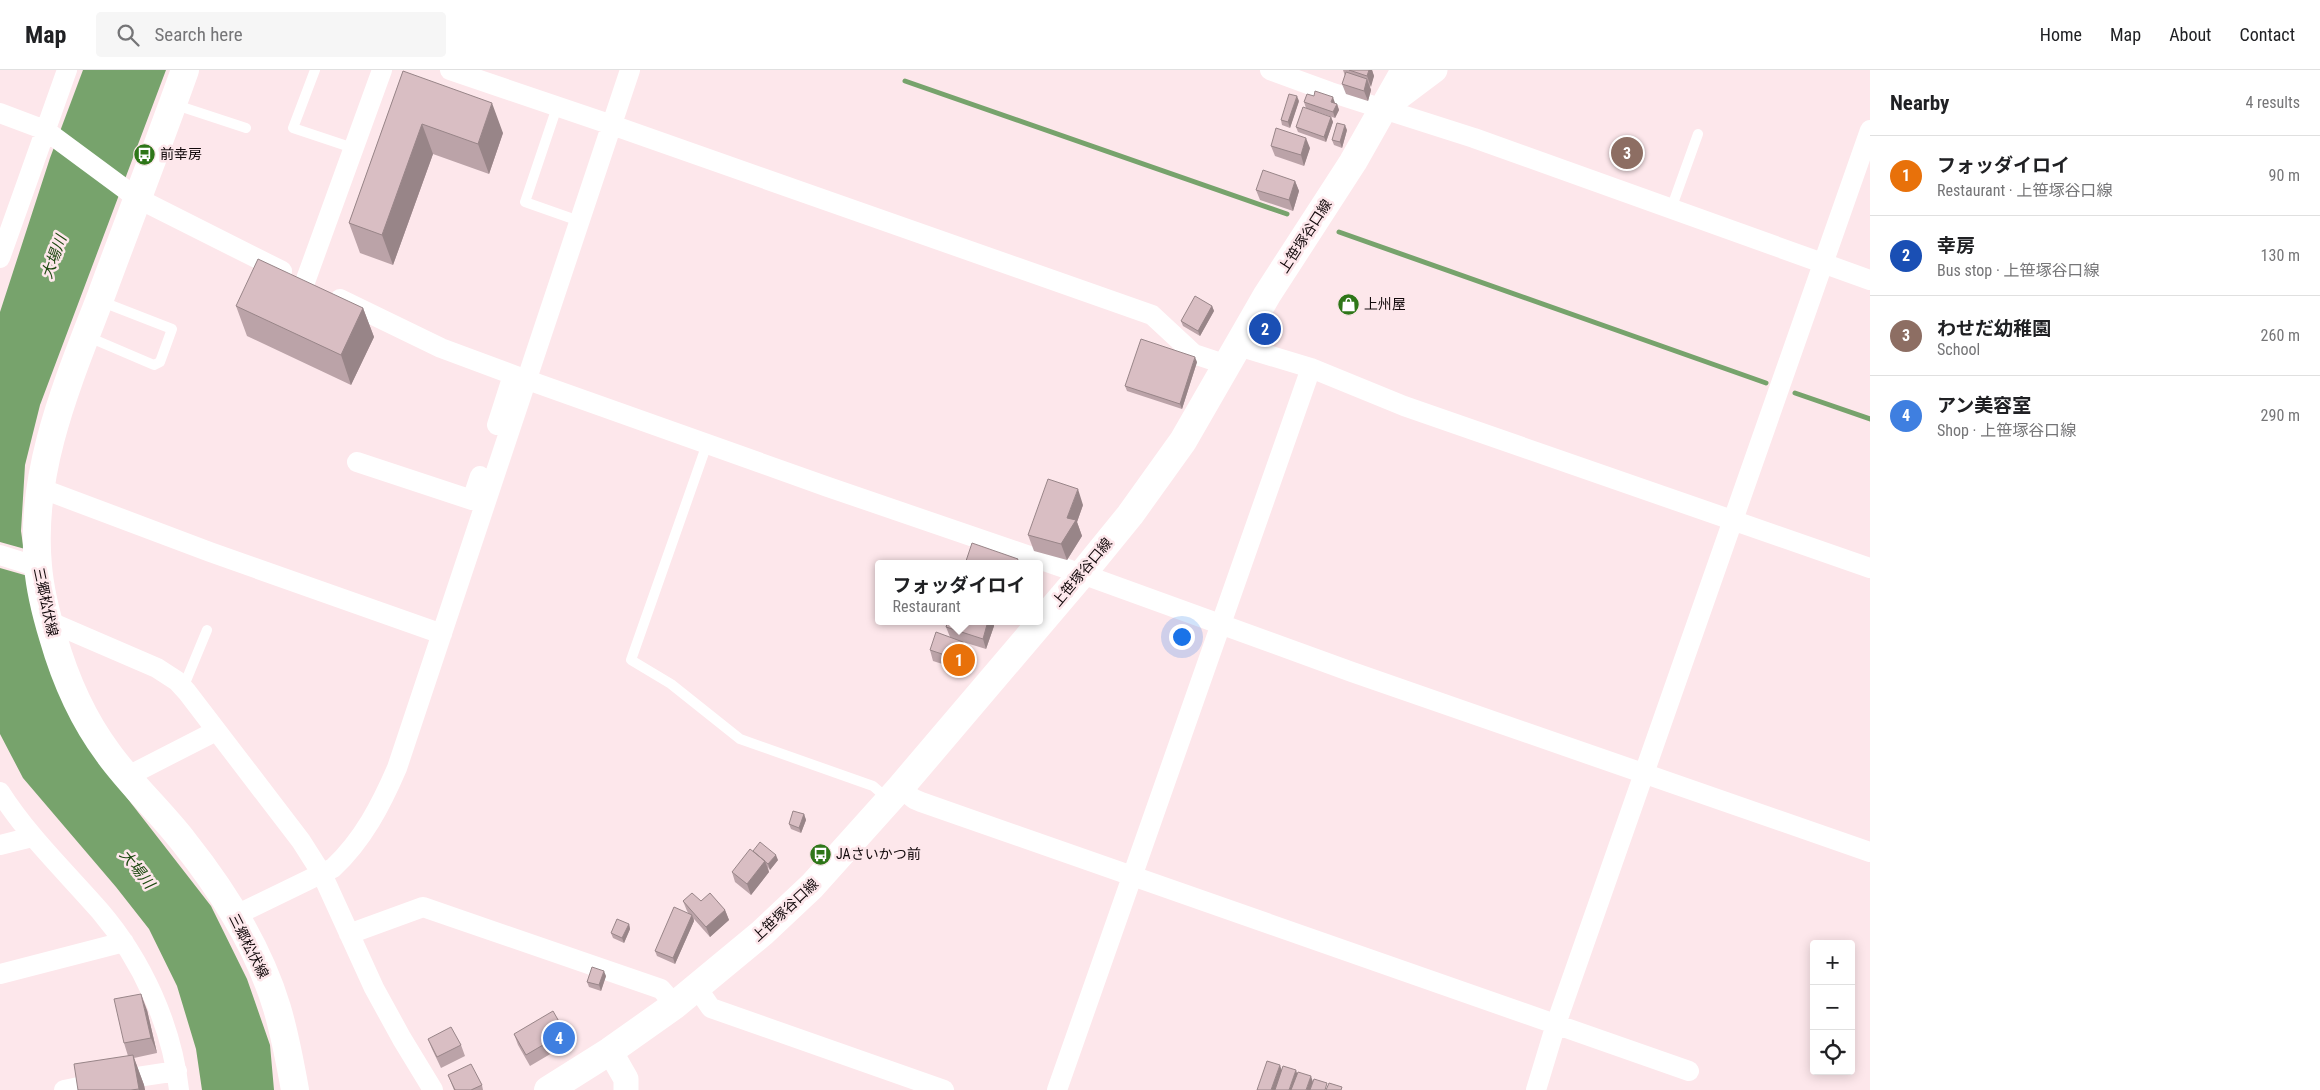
<!DOCTYPE html>
<html lang="en">
<head>
<meta charset="utf-8">
<style>
	:root { --surface:#fff; --page:#f6f6f6; --text:#202124; --muted:#757577; --line:#e0e0e0; --accent:#db2777 }
	body { margin:0; font-family:"Roboto Condensed","Noto Sans JP",sans-serif; background:var(--page); color:var(--text) }
	.controls { position:absolute; right:15px; bottom:15px; display:grid; overflow:hidden; border-radius:5px; box-shadow:0 2px 12px #0003 }
	.controls button { width:45px; height:45px; display:grid; place-items:center; padding:0; border:0; border-bottom:1px solid var(--line); background:var(--surface); color:var(--text); font:25px sans-serif }
	.you { position:absolute; left:1181px; top:566px; width:18px; height:18px; margin:-12px; border:4px solid #fff; border-radius:50%; background:#1a73e8; box-shadow:0 0 0 8px #1a73e833 }
	.badge { display:grid; place-items:center; width:32px; height:32px; border-radius:50%; background:var(--accent); color:#fff; font-size:16px; font-weight:700 }
	.pin { position:absolute; translate:-50% -50%; border:2px solid #fff; box-shadow:0 1px 5px #0006 }
	.popup { position:absolute; left:875px; top:490px; width:168px; height:65px; box-sizing:border-box; display:grid; place-content:center; border-radius:5px; background:var(--surface); filter:drop-shadow(0 1px 4px #0005); font-size:16px; white-space:nowrap; color:var(--muted) }
	.popup b { font-size:19px; color:var(--text) }
	.popup::after { content:''; position:absolute; left:50%; top:100%; margin-left:-10px; border:10px solid transparent; border-top-color:var(--surface) }
	.list { margin:0; padding:0; list-style:none }
	h2 { display:flex; justify-content:space-between; align-items:center; height:65px; margin:0; padding:0 20px; font-size:21px }
	h2 small { font-size:16px; font-weight:400; color:var(--muted) }
	.list li { display:grid; grid-template-columns:32px 1fr auto; gap:15px; align-items:center; box-sizing:border-box; height:80px; padding:0 20px; border-top:1px solid var(--line) }
	.list b { display:block; font-size:19px; white-space:nowrap }
	.list p { margin:0; font-size:16px; white-space:nowrap; color:var(--muted) }
	.list em { font-size:16px; font-style:normal; color:var(--muted) }
	.icon { flex:none; width:28px; height:28px; fill:none; stroke:currentColor; stroke-width:2; stroke-linecap:round; stroke-linejoin:round }
	.map { position:relative; flex:none; width:1870px; height:1020px; overflow:hidden }
	header { display:flex; align-items:center; gap:30px; box-sizing:border-box; height:70px; padding:0 25px; background:var(--surface); border-bottom:1px solid var(--line) }
	header strong { font-size:24px }
	nav { display:flex; gap:28px; margin-inline-start:auto; font-size:18px }
	.search { width:350px; height:45px; background:var(--page); display:flex; align-items:center; gap:12px; box-sizing:border-box; padding:0 18px; border-radius:5px; color:var(--muted); font-size:19px }
	main { display:flex }
	aside { flex:1; background:var(--surface) }
	.map>svg:first-child { display:block }
	.water { fill:#77a36c }
	.pier { fill:#fde7eb }
	.lines { fill:none; stroke-linecap:round; stroke-linejoin:round }
	.stream { stroke:#77a36c; stroke-width:5 }
	.service { stroke:#fff; stroke-width:10 }
	.minor { stroke:#fff; stroke-width:20 }
	.tertiary { stroke:#fff; stroke-width:25 }
	.secondary { stroke:#fff; stroke-width:28 }
	.primary { stroke:#fff; stroke-width:28 }
	.wall { fill:#bba3a8 }
	.shaded-wall { fill:#988588 }
	.building { fill:#d9bec3; stroke:#988588 }
	.labels { text-anchor:middle; stroke-width:5; stroke-linejoin:round; paint-order:stroke }
	.poi-label { font-size:14px; fill:#12090b; stroke:#fde7eb; text-anchor:start }
	.street-label { font-size:14px; fill:#12090b; stroke:#fde7eb }
	.water-label { font-size:15px; font-style:italic; fill:#1d4910; stroke:#fde7eb }
</style>
</head>
<body>
<header>
<strong>Map</strong>
<div class="search"><svg class="icon" aria-label="search" viewBox="0 0 24 24"><circle cx="10" cy="10" r="6"/><path d="M15 15l6 6"/></svg>Search here</div>
<nav><a>Home</a><a>Map</a><a>About</a><a>Contact</a></nav>
</header>
<main>
<div class="map">
<svg width="1870" height="1020" viewBox="0 0 1870 1020">
	<rect width="100%" height="100%" fill="#fde7eb"/>
	<!-- water -->
	<path class="water" d="M83,0H166L40,335L25,395L21,461L33,545L103,697L211,836L247,909L270,975L274,1020H202L196,979L177,916L149,859L116,817L23,708L0,664V242L50,88Z"/>
	<!-- pier -->
	<path class="pier" d="M0,472L25,479L28,506L0,498Z"/>
	<g class="lines">
		<!-- stream -->
		<path class="stream" d="M905,11L1287,144
			M1339,162L1766,313
			M1795,323L1870,349"/>
		<!-- service -->
		<path class="service" d="M315,0L293,58L353,78
			M173,34L246,58
			M557,37L525,132L579,151
			M1671,139L1698,64
			M86,266L154,295L160,292L172,259L100,231
			M707,374L631,590L671,614L740,669L873,716L888,729
			M183,618L207,560"/>
		<!-- minor -->
		<path class="minor" d="M450,0L612,55L1152,245L1194,284L1227,295
			M1270,0L1330,22L1474,68L1870,210
			M0,43L45,60L137,128L282,201
			M0,188L67,0
			M305,212L382,0
			M340,229L441,278L519,307L828,417L1082,504L1352,602L1870,782
			M1238,276L1311,298L1404,336L1870,498
			M497,355L513,305
			M357,392L472,430L480,406
			M40,418L210,482L442,564
			M0,485L38,497
			M48,551L157,598L177,611L187,622L301,771L322,804L374,918L402,969L433,1020
			M126,707L216,661
			M900,718L914,729L921,732L1689,1001
			M0,722C28,766 66,802 100,841C142,890 172,956 179,1020
			M0,775L32,767
			M234,846L333,798C363,770 381,735 397,698L630,0
			M349,864L423,837L661,919L675,935
			M0,904L124,872
			M697,918L711,938L944,1020
			M64,1020L98,1013L177,1001
			M1057,1020L1311,298
			M1536,1020L1556,954L1870,60"/>
		<!-- tertiary -->
		<path class="tertiary" d="M1383,39L1435,0
			M610,981L626,1009V1020"/>
		<!-- secondary -->
		<path class="secondary" d="M548,1020L610,981L675,935L762,863L812,816L900,718L1082,504L1130,445L1183,371L1267,225L1353,92L1405,0"/>
		<!-- primary -->
		<path class="primary" d="M185,0C158,76 129,150 101,226C68,312 29,401 38,496C40,520 46,544 53,567C65,609 82,648 108,683C131,715 160,741 184,772C223,821 259,878 277,938C285,965 290,992 295,1020"/>
	</g>
	<!-- wall -->
	<path class="wall" d="M1343,0H1372L1374,6L1370,17L1371,20L1368,31L1346,24L1342,14L1345,6Z
		M403,1L503,63L489,104L433,84L393,195L360,183L349,153Z
		M1299,31L1290,58L1282,55L1281,50Z
		M1304,32L1335,33V34H1337L1339,40L1335,48L1306,38Z
		M1331,47L1333,52L1326,72L1298,62L1296,57Z
		M1347,60L1342,78L1334,75L1332,70Z
		M1271,76L1310,78L1304,96L1275,86Z
		M1295,111L1299,121L1293,141L1260,130L1256,120Z
		M236,236L363,238L374,267L351,315L247,266Z
		M1212,236L1214,241L1200,266L1183,256L1181,251Z
		M1197,292L1182,339L1127,321L1125,316Z
		M1083,435L1077,452L1082,466L1067,490L1034,481L1028,465Z
		M948,551H993L994,556L986,579L963,572L967,582L961,600L933,591L930,580L950,567L946,557Z
		M804,744L806,750L801,763L791,759L789,754Z
		M753,781L778,790L770,800L768,797L769,802L751,825L735,812L732,802Z
		M683,831L725,840L729,850L710,867L694,849V851L675,894L657,886L655,881L689,844L687,841Z
		M629,854L630,859L624,873L613,868L611,863Z
		M606,906L601,921L589,917L587,912Z
		M147,940L157,983L134,988L144,1015L145,1020H78L128,986L124,973Z
		M565,962L569,973L530,996L518,975L514,964Z
		M428,969L461,975L465,986L441,998L432,979Z
		M448,1005L482,1015L483,1020H454Z"/>
	<!-- shaded-wall -->
	<path class="shaded-wall" d="M1369,0H1372L1374,6L1371,17L1367,6Z
		M1367,9L1371,20L1368,31L1364,21Z
		M1297,26L1299,31L1290,58L1288,52Z
		M1333,27L1335,33L1333,38L1331,32Z
		M492,33L503,63L489,104L478,74Z
		M1337,34L1339,40L1335,48L1333,42Z
		M1331,47L1333,52L1326,72L1324,67Z
		M422,54L433,84L393,195L382,165Z
		M1345,55L1347,60L1342,78L1340,72Z
		M1306,68L1310,78L1304,96L1301,85Z
		M1295,111L1299,121L1293,141L1289,130Z
		M1212,236L1214,241L1200,266L1198,261Z
		M363,238L374,267L351,315L341,285Z
		M1195,287L1197,292L1182,339L1180,334Z
		M1078,419L1083,435L1077,452L1082,466L1067,490L1061,474L1067,448Z
		M988,551H993L994,556L986,579L983,569Z
		M963,572L967,582L961,600L957,589Z
		M804,744L806,750L801,763L799,758Z
		M776,785L778,790L770,800L768,794Z
		M765,791L769,802L751,825L747,814Z
		M725,840L729,850L710,867L706,857Z
		M692,845L694,851L675,894L673,888Z
		M629,854L630,859L624,873L622,868Z
		M604,901L606,906L601,921L599,915Z
		M141,924L147,940L157,983L151,968Z
		M133,985L144,1015L145,1020H139Z
		M1280,995L1282,1001L1275,1020H1271Z
		M1296,1000L1298,1006L1293,1020H1289Z
		M1311,1006L1313,1012L1310,1020H1306Z"/>
	<!-- building -->
	<path class="building" d="M1349,0H1369L1367,6Z
		M403,1L492,33L478,74L422,54L382,165L349,153Z
		M1346,2L1367,9L1364,21L1342,14Z
		M1315,21L1333,27L1331,32L1337,34L1333,42L1304,32L1307,24L1314,26Z
		M1289,24L1297,26L1288,52L1281,50Z
		M1303,37L1331,47L1324,67L1296,57Z
		M1337,53L1345,55L1340,72L1332,70Z
		M1276,58L1306,68L1301,85L1271,76Z
		M1263,100L1295,111L1289,130L1256,120Z
		M258,189L363,238L341,285L236,236Z
		M1195,226L1212,236L1198,261L1181,251Z
		M1141,269L1195,287L1180,334L1125,316Z
		M1048,409L1078,419L1067,448L1076,450L1061,474L1028,465Z
		M972,473L1018,489L1016,494H965Z
		M1018,491L1026,494H1017Z
		M948,551H988L983,569L946,557Z
		M936,562L963,572L957,589L930,580Z
		M793,741L804,744L799,758L789,754Z
		M760,772L776,785L768,794L753,781Z
		M750,779L765,791L747,814L732,802Z
		M692,823L701,831L710,823L725,840L706,857L683,831Z
		M674,837L692,845L673,888L655,881Z
		M617,849L629,854L622,868L611,863Z
		M592,897L604,901L599,915L587,912Z
		M141,924L151,968L124,973L114,929Z
		M553,941L565,962L526,985L514,964Z
		M451,957L461,975L437,987L428,969Z
		M133,985L139,1019L131,1020H78L74,994Z
		M1267,991L1280,995L1271,1020H1257Z
		M471,994L482,1015L471,1020H455L448,1005Z
		M1283,996L1296,1000L1289,1020H1275Z
		M1298,1002L1311,1006L1306,1020H1291Z
		M1314,1009L1327,1013L1325,1020H1310Z
		M1329,1013L1342,1017L1341,1020H1326Z"/>
	<!-- icons -->
	<defs>
		<symbol id="bus-disc" viewBox="-11 -11 22 22"><circle r="9.5" fill="#2e7618" stroke="#fde7eb"/><path d="M-5-6H5V4H4V6H2V4H-2V6H-4V4H-5ZM-3.5-4V0h7V-4ZM-3.5 1.2v1.5H-2V1.2ZM2 1.2v1.5H3.5V1.2Z" fill="#fff"/></symbol>
		<symbol id="shop-disc" viewBox="-11 -11 22 22"><circle r="9.5" fill="#2e7618" stroke="#fde7eb"/><path d="M-5-2.5h2.3a2.7 3.5 0 0 1 5.4 0H5L5.5 6h-11ZM-1.5-2.5h3a1.5 2.3 0 0 0-3 0Z" fill="#fff"/></symbol>
	</defs>
	<g fill-rule="evenodd">
		<use href="#bus-disc" x="132" y="72" width="25" height="25"/>
		<use href="#shop-disc" x="1336" y="222" width="25" height="25"/>
		<use href="#bus-disc" x="808" y="772" width="25" height="25"/>
	</g>
	<g class="labels">
		<!-- poi labels -->
		<g class="poi-label">
			<text x="160" y="89">前幸房</text>
			<text x="1364" y="239">上州屋</text>
			<text x="836" y="789">JAさいかつ前</text>
		</g>
		<!-- street labels -->
		<g class="street-label">
			<text transform="translate(1305 166) rotate(-57)" y="5">上笹塚谷口線</text>
			<text transform="translate(1082 502) rotate(-50)" y="5">上笹塚谷口線</text>
			<text transform="translate(46 532) rotate(78)" y="5">三郷松伏線</text>
			<text transform="translate(785 840) rotate(-43)" y="5">上笹塚谷口線</text>
			<text transform="translate(249 876) rotate(63)" y="5">三郷松伏線</text>
		</g>
		<!-- water labels -->
		<g class="water-label">
			<text transform="translate(54 187) rotate(-70)" y="5">大場川</text>
			<text transform="translate(137 799) rotate(51)" y="5">大場川</text>
		</g>
	</g>
</svg>
<div class="controls">
<button>+</button>
<button>−</button>
<button><svg class="icon" aria-label="locate" viewBox="0 0 24 24"><circle cx="12" cy="12" r="6"/><path d="M12 2v4M12 18v4M2 12h4M18 12h4"/></svg></button>
</div>
<div class="you"></div>
<div class="pin badge" style="left:959px;top:590px;background:#e8710a">1</div>
<div class="popup"><b>フォッダイロイ</b>Restaurant</div>
<div class="pin badge" style="left:1265px;top:259px;background:#1a4fb4">2</div>
<div class="pin badge" style="left:1627px;top:83px;background:#8d6e63">3</div>
<div class="pin badge" style="left:559px;top:968px;background:#3f7fe0">4</div>
</div>
<aside>
<h2>Nearby<small>4 results</small></h2>
<ul class="list">
<li><span class="badge" style="background:#e8710a">1</span><div><b>フォッダイロイ</b><p>Restaurant · 上笹塚谷口線</p></div><em>90 m</em></li>
<li><span class="badge" style="background:#1a4fb4">2</span><div><b>幸房</b><p>Bus stop · 上笹塚谷口線</p></div><em>130 m</em></li>
<li><span class="badge" style="background:#8d6e63">3</span><div><b>わせだ幼稚園</b><p>School</p></div><em>260 m</em></li>
<li><span class="badge" style="background:#3f7fe0">4</span><div><b>アン美容室</b><p>Shop · 上笹塚谷口線</p></div><em>290 m</em></li>
</ul>
</aside>
</main>
</body>
</html>
